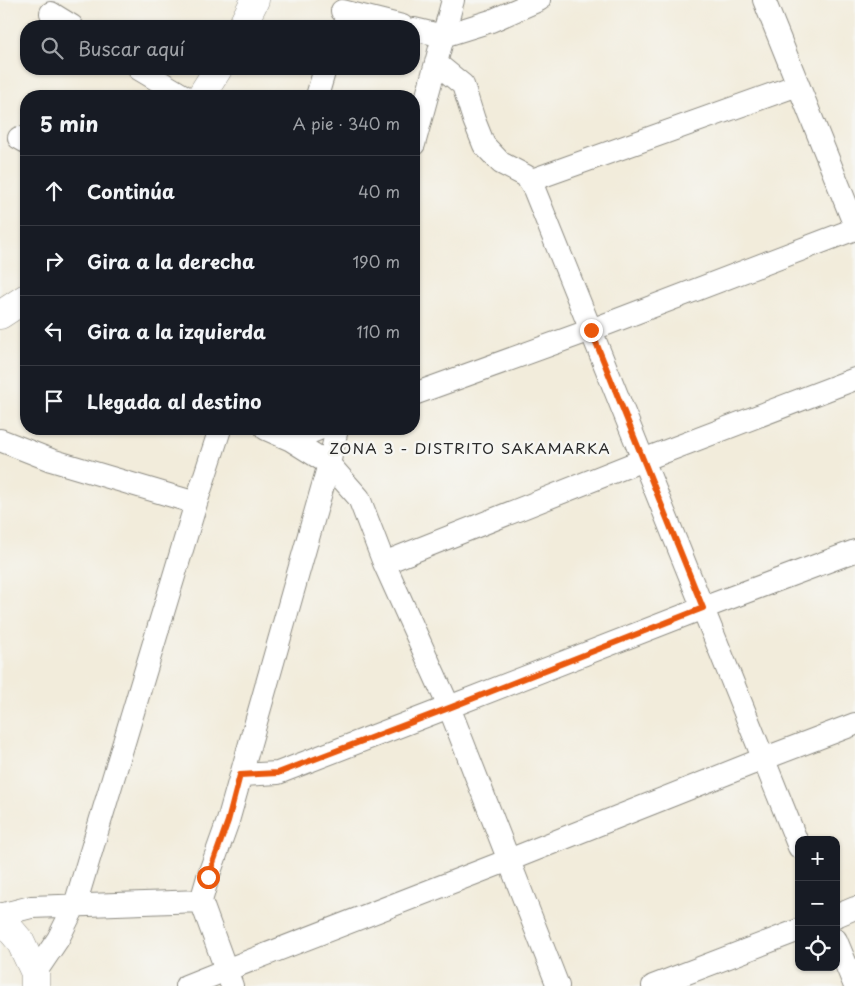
<!DOCTYPE html>
<html lang="es">
<head>
<meta charset="utf-8">
<style>
	:root { --surface:#171b24; --page:#20242c; --text:#f1f3f6; --muted:#9ea1a6; --line:#363941 }
	body { margin:0; font-family:"Playpen Sans",sans-serif; background:var(--page); color:var(--text) }
	.controls { position:absolute; right:15px; bottom:15px; display:grid; overflow:hidden; border-radius:10px; box-shadow:0 1px 4px #0004 }
	.controls button { width:45px; height:45px; display:grid; place-items:center; padding:0; border:0; border-bottom:1px solid var(--line); background:var(--surface); color:var(--text); font:25px sans-serif }
	.stop { position:absolute; width:15px; height:15px; margin:-11px; border:4px solid #ea580c; border-radius:50%; background:#fff }
	.stop.end { background:#ea580c; border-color:#fff; box-shadow:0 1px 5px #0008 }
	.list { margin:0; padding:0; list-style:none }
	h2 { display:flex; justify-content:space-between; align-items:center; height:65px; margin:0; padding:0 20px; font-size:21px }
	h2 small { font-size:16px; font-weight:400; color:var(--muted) }
	.list li { display:grid; grid-template-columns:32px 1fr auto; gap:15px; align-items:center; box-sizing:border-box; height:70px; padding:0 20px; border-top:1px solid var(--line) }
	.list b { display:block; font-size:19px; white-space:nowrap }
	.list em { font-size:16px; font-style:normal; color:var(--muted) }
	.icon { flex:none; width:28px; height:28px; fill:none; stroke:currentColor; stroke-width:2; stroke-linecap:round; stroke-linejoin:round }
	.map { position:relative; flex:none; width:855px; height:986px; overflow:hidden }
	.search { position:absolute; background:var(--surface); box-shadow:0 1px 4px #0004; left:20px; top:20px; width:400px; height:55px; display:flex; align-items:center; gap:12px; box-sizing:border-box; padding:0 18px; border-radius:20px; color:var(--muted); font-size:19px }
	.panel { position:absolute; background:var(--surface); box-shadow:0 1px 4px #0004; left:20px; top:90px; width:400px; height:345px; border-radius:20px }
	.map>svg:first-child { display:block }
	.lines { fill:none; stroke-linecap:round; stroke-linejoin:round }
	.minor-casing { stroke:#8e8c83; stroke-width:24 }
	.major-casing { stroke:#8e8c83; stroke-width:29 }
	.highway-casing { stroke:#8e8c83; stroke-width:29 }
	.minor { stroke:#fff; stroke-width:22 }
	.major { stroke:#fff; stroke-width:28 }
	.highway { stroke:#fff; stroke-width:28 }
	.route { stroke:#ea580c; stroke-width:6 }
	.labels { text-anchor:middle; stroke-width:5; stroke-linejoin:round; paint-order:stroke }
	.neighbourhood-label { font-size:15px; letter-spacing:1px; fill:#2b2b2b; stroke:#f6f6f2 }
</style>
</head>
<body>
<div class="map">
<svg width="855" height="986" viewBox="0 0 855 986">
	<rect width="100%" height="100%" fill="#f6f6f2"/>
	<filter id="ink" filterUnits="userSpaceOnUse"><feTurbulence type="fractalNoise" baseFrequency=".02" numOctaves="2"/><feDisplacementMap in="SourceGraphic" scale="10" xChannelSelector="R" yChannelSelector="G"/><feConvolveMatrix kernelMatrix="1 2 1 2 8 2 1 2 1" color-interpolation-filters="sRGB"/></filter>
	<filter id="wash" filterUnits="userSpaceOnUse"><feTurbulence type="fractalNoise" baseFrequency=".0096" numOctaves="4" result="noise"/><feDisplacementMap in="SourceGraphic" scale="20" xChannelSelector="R" yChannelSelector="G"/><feGaussianBlur stdDeviation="1.12" result="paint"/><feColorMatrix in="noise" values="0 0 0 0 0 0 0 0 0 0 0 0 0 0 0 0 0 1.4 0 .05"/><feComposite in="paint" operator="in"/></filter>
	<g filter="url(#wash)">
		<rect width="100%" height="100%" fill="#f2ecdb"/>
	</g>
	<g filter="url(#ink)">
		<g class="lines">
			<defs>
				<path id="minor" d="M764,0L855,226
					M342,11L402,26
					M51,13L72,26
					M414,29L443,36L491,21L539,0
					M436,63L463,85L474,120L484,145L501,163L526,176L534,189L799,847
					M139,69L184,96
					M317,96L325,69
					M19,138L26,142
					M414,144L453,0
					M529,181L798,85
					M414,394L591,330L855,229
					M266,429L291,440L329,464L359,498L384,563L449,707L558,986
					M0,440L51,460L196,503
					M291,440L319,429
					M384,563L643,460L855,379
					M241,775L278,773L449,707L703,608L855,551
					M0,915L31,907L201,901
					M836,916L855,908
					M836,940L855,986
					M35,973L58,939L75,905L196,503L220,429
					M186,986L226,970L509,860L763,759L855,724
					M232,986L201,901L208,877L228,821L329,464L337,429
					M653,986L799,930"/>
				<path id="major" d="M242,26L255,0
					M201,96L218,69
					M0,315L26,298"/>
				<path id="highway" d="M0,917L20,941L35,973V986"/>
			</defs>
			<!-- minor casing -->
			<use href="#minor" class="minor-casing"/>
			<!-- major casing -->
			<use href="#major" class="major-casing"/>
			<!-- highway casing -->
			<use href="#highway" class="highway-casing"/>
			<!-- minor -->
			<use href="#minor" class="minor"/>
			<!-- major -->
			<use href="#major" class="major"/>
			<!-- highway -->
			<use href="#highway" class="highway"/>
		</g>
	</g>
	<g class="lines" filter="url(#ink)">
		<!-- route -->
		<path class="route" d="M208,877L228,821L240,775L278,773L449,708L703,608L591,330"/>
	</g>
	<g class="labels">
		<!-- neighbourhood labels -->
		<g class="neighbourhood-label">
			<text x="470" y="454">ZONA 3 - DISTRITO SAKAMARKA</text>
		</g>
	</g>
</svg>
<div class="controls">
<button>+</button>
<button>−</button>
<button><svg class="icon" aria-label="locate" viewBox="0 0 24 24"><circle cx="12" cy="12" r="6"/><path d="M12 2v4M12 18v4M2 12h4M18 12h4"/></svg></button>
</div>
<div class="stop" style="left:208px;top:877px"></div>
<div class="stop end" style="left:591px;top:330px"></div>
<div class="search"><svg class="icon" aria-label="search" viewBox="0 0 24 24"><circle cx="10" cy="10" r="6"/><path d="M15 15l6 6"/></svg>Buscar aquí</div>
<section class="panel">
<h2>5 min<small>A pie · 340 m</small></h2>
<ul class="list">
<li><svg class="icon" aria-label="ahead" viewBox="0 0 24 24"><path d="M12 20V5M6 11l6-6 6 6"/></svg><div><b>Continúa</b></div><em>40 m</em></li>
<li><svg class="icon" aria-label="right" viewBox="0 0 24 24"><path d="M7 20v-9h11M14 6l5 5-5 5"/></svg><div><b>Gira a la derecha</b></div><em>190 m</em></li>
<li><svg class="icon" aria-label="left" viewBox="0 0 24 24"><path d="M17 20v-9H6M10 6l-5 5 5 5"/></svg><div><b>Gira a la izquierda</b></div><em>110 m</em></li>
<li><svg class="icon" aria-label="arrive" viewBox="0 0 24 24"><path d="M6 21V4h12l-3 4 3 4H6"/></svg><div><b>Llegada al destino</b></div></li>
</ul>
</section>
</div>
</body>
</html>
